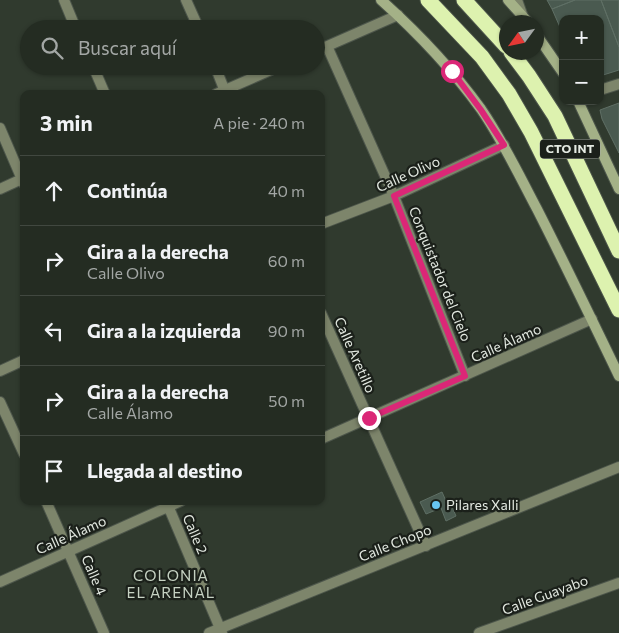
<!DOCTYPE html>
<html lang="es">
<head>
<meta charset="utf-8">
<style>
	:root { --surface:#242c22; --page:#2c342a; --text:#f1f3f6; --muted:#a3a7a5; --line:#414840 }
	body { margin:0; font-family:Commissioner,sans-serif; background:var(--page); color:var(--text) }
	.controls { position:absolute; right:15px; top:15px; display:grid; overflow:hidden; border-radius:10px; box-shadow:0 1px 4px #0004 }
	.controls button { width:45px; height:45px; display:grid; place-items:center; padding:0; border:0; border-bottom:1px solid var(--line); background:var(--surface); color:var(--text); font:25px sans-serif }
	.compass { position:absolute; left:499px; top:15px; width:45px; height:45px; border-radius:50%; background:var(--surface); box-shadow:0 1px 4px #0004; rotate:237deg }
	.stop { position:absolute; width:15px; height:15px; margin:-11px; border:4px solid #db2777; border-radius:50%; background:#fff }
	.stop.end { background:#db2777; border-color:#fff; box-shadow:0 1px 5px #0008 }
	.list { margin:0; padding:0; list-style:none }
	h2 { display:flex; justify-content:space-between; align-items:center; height:65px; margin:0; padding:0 20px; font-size:21px }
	h2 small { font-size:16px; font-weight:400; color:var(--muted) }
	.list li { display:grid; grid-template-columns:32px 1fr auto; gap:15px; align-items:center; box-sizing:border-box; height:70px; padding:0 20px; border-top:1px solid var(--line) }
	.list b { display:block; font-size:19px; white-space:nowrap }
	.list p { margin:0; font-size:16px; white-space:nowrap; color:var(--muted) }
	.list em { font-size:16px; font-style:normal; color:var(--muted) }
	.icon { flex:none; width:28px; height:28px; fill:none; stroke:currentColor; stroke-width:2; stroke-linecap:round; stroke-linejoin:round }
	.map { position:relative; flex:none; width:619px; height:633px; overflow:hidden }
	.search { position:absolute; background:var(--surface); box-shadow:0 1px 4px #0004; left:20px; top:20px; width:305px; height:55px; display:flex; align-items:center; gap:12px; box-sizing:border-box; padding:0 18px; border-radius:28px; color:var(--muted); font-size:19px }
	.panel { position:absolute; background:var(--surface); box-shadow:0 1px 4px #0004; left:20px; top:90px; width:305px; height:415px; border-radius:10px }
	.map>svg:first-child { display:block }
	.building { fill:#4a5a50; stroke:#5f6f65 }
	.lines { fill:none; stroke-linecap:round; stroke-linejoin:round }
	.minor-casing { stroke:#4d564b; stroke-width:12 }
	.secondary-casing { stroke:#4d564b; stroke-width:12 }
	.motorway-casing { stroke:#4d564b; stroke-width:17 }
	.minor { stroke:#7d856b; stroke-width:10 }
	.secondary { stroke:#a4b187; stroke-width:10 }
	.motorway { stroke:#ddf2af; stroke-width:15 }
	.route { stroke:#db2777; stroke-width:6 }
	.poi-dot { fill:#67c4f0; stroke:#1b201a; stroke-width:2 }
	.labels { text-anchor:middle; stroke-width:4.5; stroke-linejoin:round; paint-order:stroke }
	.shield { fill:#1b201a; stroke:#a7ada5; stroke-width:1 }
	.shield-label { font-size:12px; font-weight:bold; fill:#e3e9e1 }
	.street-label { font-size:14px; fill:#e3e9e1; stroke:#1b201a }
	.poi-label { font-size:14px; fill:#e3e9e1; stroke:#1b201a; text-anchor:start }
	.neighbourhood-label { font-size:15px; letter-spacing:1px; fill:#c6d2c3; stroke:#1b201a }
</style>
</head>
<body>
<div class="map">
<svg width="619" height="633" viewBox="0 0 619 633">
	<rect width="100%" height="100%" fill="#303a2e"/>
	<!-- building -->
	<path class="building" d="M547,0H575L552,9Z
		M575,0H601L619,47V70L600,76V19H563V34L552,9Z
		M601,0H619V47Z
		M619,103V153L602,119L600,110Z
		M442,492L446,501L449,500L456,516L446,521L441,508L426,514L420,502Z"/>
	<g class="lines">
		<defs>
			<path id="minor" d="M64,0L76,29
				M186,0L199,29
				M517,0L523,17
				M327,46L394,196L465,376
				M316,51L398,15
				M93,66L105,94
				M215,66L226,94
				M600,90L619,84
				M216,94L280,66
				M0,128L24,184
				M0,189L24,178
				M321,224L394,196L504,145
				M321,313L426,546
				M0,371L24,360
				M0,402L24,454
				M321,439L592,319
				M46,501L104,633
				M166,501L222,633
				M0,582L181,501
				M209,633L619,467
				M479,633L619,583"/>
			<path id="secondary" d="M381,0C418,33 452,69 481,109C503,141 519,175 537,209C565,264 592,320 619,376
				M508,0L528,22
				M536,34L563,73
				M578,101L619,189"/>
			<path id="motorway" d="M428,0L482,57L509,94L531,132L619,310
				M464,0L506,46
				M511,52L529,76L555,116L619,251"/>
		</defs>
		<!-- minor casing -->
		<use href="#minor" class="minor-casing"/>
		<!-- secondary casing -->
		<use href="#secondary" class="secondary-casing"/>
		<!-- motorway casing -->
		<use href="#motorway" class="motorway-casing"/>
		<!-- minor -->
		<use href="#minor" class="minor"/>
		<!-- secondary -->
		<use href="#secondary" class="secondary"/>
		<!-- motorway -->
		<use href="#motorway" class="motorway"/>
	</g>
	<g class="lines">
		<!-- route -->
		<path class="route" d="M369,418L465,376L394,196L504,145L481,110L452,71"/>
	</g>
	<!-- markers -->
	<circle class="poi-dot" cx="436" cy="505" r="5"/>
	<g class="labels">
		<!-- shield labels -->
		<rect class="shield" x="540" y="139.5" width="60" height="19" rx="4"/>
		<g class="shield-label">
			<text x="570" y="153">CTO INT</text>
		</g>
		<!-- street labels -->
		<g class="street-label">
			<text transform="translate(408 174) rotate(-24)" y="5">Calle Olivo</text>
			<text transform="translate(440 274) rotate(68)" y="5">Conquistador del Cielo</text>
			<text transform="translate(506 343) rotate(-24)" y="5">Calle Álamo</text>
			<text transform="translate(355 355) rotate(66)" y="5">Calle Aretillo</text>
			<text transform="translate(195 534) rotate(67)" y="5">Calle 2</text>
			<text transform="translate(71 535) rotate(-24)" y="5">Calle Álamo</text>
			<text transform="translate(395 543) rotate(-22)" y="5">Calle Chopo</text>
			<text transform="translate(94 575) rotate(67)" y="5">Calle 4</text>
			<text transform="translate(545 595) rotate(-20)" y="5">Calle Guayabo</text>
		</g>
		<!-- poi labels -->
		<g class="poi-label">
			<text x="446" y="510">Pilares Xalli</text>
		</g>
		<!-- neighbourhood labels -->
		<g class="neighbourhood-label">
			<text x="171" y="581">COLONIA<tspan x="171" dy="17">EL ARENAL</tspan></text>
		</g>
	</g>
</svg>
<div class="controls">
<button>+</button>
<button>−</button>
</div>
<svg class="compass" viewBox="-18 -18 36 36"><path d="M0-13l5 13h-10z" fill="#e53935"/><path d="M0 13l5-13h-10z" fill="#a3a7a5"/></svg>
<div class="stop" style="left:452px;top:71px"></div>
<div class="stop end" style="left:369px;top:418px"></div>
<div class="search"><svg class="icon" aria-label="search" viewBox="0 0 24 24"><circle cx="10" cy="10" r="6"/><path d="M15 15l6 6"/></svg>Buscar aquí</div>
<section class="panel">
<h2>3 min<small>A pie · 240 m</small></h2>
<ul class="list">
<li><svg class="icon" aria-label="ahead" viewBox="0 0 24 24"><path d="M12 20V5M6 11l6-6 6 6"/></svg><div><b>Continúa</b></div><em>40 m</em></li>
<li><svg class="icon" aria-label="right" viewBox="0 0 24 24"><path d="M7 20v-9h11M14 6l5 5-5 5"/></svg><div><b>Gira a la derecha</b><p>Calle Olivo</p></div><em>60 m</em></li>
<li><svg class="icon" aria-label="left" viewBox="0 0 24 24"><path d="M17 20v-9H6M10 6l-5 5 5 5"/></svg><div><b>Gira a la izquierda</b></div><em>90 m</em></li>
<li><svg class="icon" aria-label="right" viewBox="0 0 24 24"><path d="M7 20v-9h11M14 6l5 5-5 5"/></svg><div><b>Gira a la derecha</b><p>Calle Álamo</p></div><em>50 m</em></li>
<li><svg class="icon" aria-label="arrive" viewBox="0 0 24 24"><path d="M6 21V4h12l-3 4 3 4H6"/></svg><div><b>Llegada al destino</b></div></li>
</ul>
</section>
</div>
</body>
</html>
